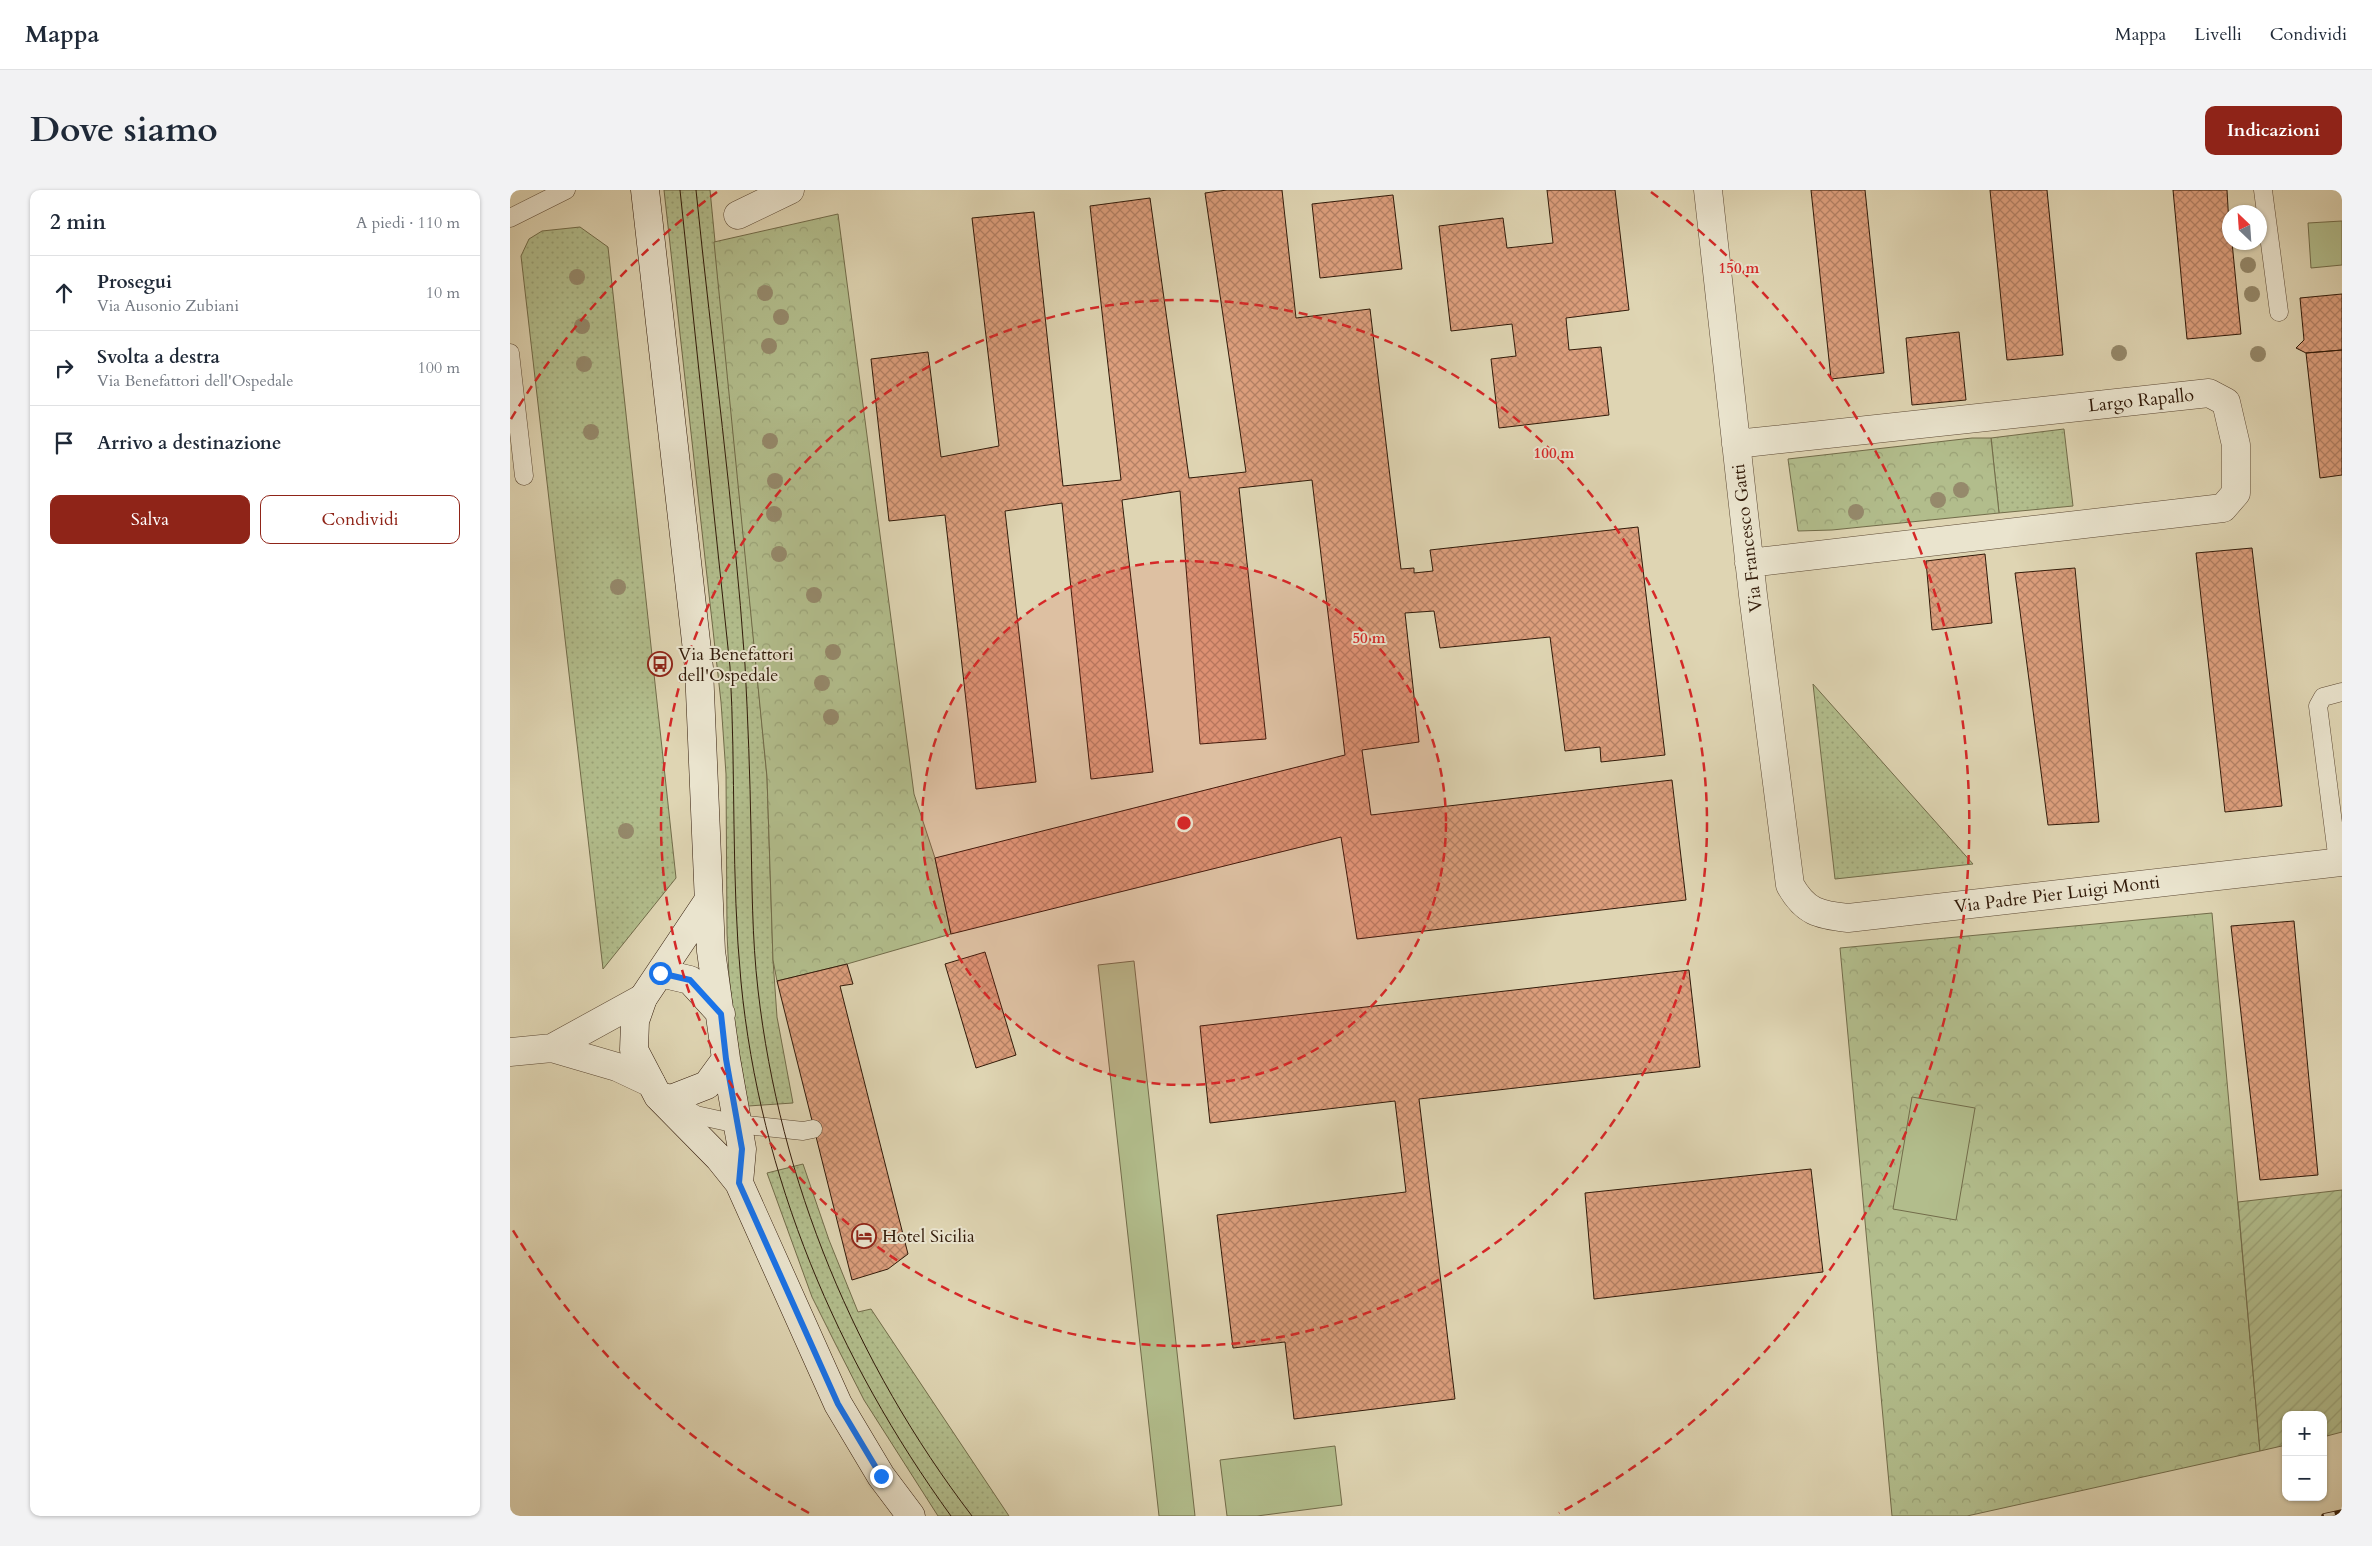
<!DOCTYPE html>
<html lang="it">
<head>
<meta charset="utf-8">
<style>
	:root { --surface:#fff; --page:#f2f2f3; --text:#1f2937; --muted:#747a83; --line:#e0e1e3; --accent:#8f2418 }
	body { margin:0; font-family:Cardo,serif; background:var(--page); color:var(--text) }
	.controls { position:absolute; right:15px; bottom:15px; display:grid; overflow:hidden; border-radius:10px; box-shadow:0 1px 4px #0004 }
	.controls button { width:45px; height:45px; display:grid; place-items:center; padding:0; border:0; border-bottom:1px solid var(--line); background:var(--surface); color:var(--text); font:25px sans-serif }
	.compass { position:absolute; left:1712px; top:15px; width:45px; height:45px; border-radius:50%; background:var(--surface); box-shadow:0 1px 4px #0004; rotate:335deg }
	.stop { position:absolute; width:15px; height:15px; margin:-11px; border:4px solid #1a73e8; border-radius:50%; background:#fff }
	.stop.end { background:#1a73e8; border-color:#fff; box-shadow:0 1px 5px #0008 }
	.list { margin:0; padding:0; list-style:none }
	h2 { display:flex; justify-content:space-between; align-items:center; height:65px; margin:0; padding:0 20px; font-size:21px }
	h2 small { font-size:16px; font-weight:400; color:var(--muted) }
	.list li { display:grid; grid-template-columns:32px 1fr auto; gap:15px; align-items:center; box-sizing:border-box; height:75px; padding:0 20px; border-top:1px solid var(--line) }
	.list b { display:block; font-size:19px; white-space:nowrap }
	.list p { margin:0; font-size:16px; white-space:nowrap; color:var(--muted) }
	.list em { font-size:16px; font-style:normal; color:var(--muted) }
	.actions { display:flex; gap:10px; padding:15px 20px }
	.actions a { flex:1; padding:11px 0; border:1px solid var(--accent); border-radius:10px; text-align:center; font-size:18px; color:var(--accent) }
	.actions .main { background:var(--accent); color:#fff }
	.icon { flex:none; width:28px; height:28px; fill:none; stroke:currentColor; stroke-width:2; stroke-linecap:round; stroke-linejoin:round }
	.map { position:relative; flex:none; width:1832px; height:1326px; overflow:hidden; border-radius:10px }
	header { display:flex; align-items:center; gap:30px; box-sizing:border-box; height:70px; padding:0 25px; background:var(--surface); border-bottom:1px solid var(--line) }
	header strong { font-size:24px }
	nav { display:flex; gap:28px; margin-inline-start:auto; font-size:18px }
	.intro { display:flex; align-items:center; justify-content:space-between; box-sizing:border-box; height:120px; padding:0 30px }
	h1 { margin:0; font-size:35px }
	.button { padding:12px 22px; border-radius:10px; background:var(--accent); color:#fff; font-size:18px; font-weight:700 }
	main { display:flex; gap:30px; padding:0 30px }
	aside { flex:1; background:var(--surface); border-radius:10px; box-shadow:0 1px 4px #0004 }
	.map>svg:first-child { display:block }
	.grass { fill:url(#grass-dots); stroke:#726c4a }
	.forest { fill:url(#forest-crowns); stroke:#726c4a }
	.garden { fill:url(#garden-furrows); stroke:#726c4a }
	.pitch { fill:#b2bd8c; stroke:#726c4a }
	.building { fill:url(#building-cross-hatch); stroke:#311a09 }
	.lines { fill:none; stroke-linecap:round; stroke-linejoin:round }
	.service-casing { stroke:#5c4934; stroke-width:19 }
	.minor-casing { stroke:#5c4934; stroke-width:29 }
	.secondary-casing { stroke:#311a09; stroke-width:29 }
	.service { stroke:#eae4ce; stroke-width:18 }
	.minor { stroke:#eae4ce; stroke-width:28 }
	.secondary { stroke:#eae4ce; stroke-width:28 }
	.tram { stroke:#311a09; stroke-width:1 }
	.rail-casing { stroke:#311a09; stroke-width:5.5 }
	.rail { stroke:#eae4ce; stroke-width:4; stroke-dasharray:11; stroke-linecap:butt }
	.tree { fill:#95896b }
	.route { stroke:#1a73e8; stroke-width:6 }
	.ring { fill:none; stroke:#d62828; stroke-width:2.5; stroke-dasharray:9 6 }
	.labels { text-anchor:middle; stroke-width:4; stroke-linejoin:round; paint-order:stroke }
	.street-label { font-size:18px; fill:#311a09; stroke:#eae4ce }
	.poi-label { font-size:18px; fill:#311a09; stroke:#eae4ce; text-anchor:start }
	.centre { fill:#d62828; stroke:#eae4ce; stroke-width:2.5 }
	.ring-label { font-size:15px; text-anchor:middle; font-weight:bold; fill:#d62828; stroke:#eae4ce; stroke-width:4; stroke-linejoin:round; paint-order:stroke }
</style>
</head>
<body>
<header>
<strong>Mappa</strong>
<nav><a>Mappa</a><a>Livelli</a><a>Condividi</a></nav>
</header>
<div class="intro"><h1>Dove siamo</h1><a class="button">Indicazioni</a></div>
<main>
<aside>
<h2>2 min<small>A piedi · 110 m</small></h2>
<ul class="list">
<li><svg class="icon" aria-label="ahead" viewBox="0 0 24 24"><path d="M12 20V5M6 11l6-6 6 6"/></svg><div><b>Prosegui</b><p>Via Ausonio Zubiani</p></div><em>10 m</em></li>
<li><svg class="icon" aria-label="right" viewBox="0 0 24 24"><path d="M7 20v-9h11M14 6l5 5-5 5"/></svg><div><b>Svolta a destra</b><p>Via Benefattori dell'Ospedale</p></div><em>100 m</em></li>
<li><svg class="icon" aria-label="arrive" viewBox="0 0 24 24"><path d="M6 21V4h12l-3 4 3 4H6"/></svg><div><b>Arrivo a destinazione</b></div></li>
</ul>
<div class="actions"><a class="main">Salva</a><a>Condividi</a></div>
</aside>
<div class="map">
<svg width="1832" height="1326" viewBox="0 0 1832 1326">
	<defs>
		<pattern id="grass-dots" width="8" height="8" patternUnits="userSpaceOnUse" patternTransform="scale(1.25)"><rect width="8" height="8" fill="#b2bd8c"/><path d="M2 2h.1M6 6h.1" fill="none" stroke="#9aa277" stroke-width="1.8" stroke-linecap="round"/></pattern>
		<pattern id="forest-crowns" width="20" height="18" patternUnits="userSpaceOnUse" patternTransform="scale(1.25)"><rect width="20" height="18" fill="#b2bd8c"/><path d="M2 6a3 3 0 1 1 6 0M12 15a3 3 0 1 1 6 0" fill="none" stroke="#9aa277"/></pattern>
		<pattern id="garden-furrows" width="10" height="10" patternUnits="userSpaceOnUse" patternTransform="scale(1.25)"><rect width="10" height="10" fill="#b2bd8c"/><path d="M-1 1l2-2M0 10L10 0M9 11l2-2" fill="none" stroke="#9aa277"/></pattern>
		<pattern id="building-cross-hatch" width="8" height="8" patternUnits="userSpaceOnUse" patternTransform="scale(1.25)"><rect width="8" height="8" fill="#dd9f7d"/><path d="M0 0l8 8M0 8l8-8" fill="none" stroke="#b48165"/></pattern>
	</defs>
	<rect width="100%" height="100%" fill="#dfd5b3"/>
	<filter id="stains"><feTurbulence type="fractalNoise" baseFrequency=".004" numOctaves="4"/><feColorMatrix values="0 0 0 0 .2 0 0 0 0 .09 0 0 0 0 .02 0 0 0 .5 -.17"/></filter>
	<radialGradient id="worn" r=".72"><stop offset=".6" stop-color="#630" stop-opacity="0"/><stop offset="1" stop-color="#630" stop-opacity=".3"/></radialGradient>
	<!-- grass -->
	<path class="grass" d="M154,0H200L257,587L263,770L267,827L283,913L238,916L224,830L219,786L217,743L216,584L211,512Z
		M70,37L98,57L166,688L93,779L11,66L19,49L32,41Z
		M1554,239L1563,316L1489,323L1481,248Z
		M1303,494L1463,674L1325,689Z
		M293,974L319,1050L348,1122L361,1119L499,1326H428L354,1210L325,1153L302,1107L257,983Z"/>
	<!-- forest -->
	<path class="forest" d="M328,24L404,604L425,668L441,744L337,774L267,791L263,770L257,587L204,52Z
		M1462,248H1481L1489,323L1322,340L1288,341L1278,269Z
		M1702,723L1750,1261L1457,1326H1382L1330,758Z"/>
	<!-- garden -->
	<path class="garden" d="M1832,1000V1242L1813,1247V1225H1776V1255L1750,1261L1728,1012Z"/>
	<!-- pitch -->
	<path class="pitch" d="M1832,31V75L1801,78L1798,33Z
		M624,771L685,1326H649L588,775Z
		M1402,907L1465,918L1446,1030L1383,1019Z
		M825,1256L832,1315L747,1326H717L710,1270Z"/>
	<!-- building -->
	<path class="building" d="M717,0H772L786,128L860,119L891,379L904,378V383L923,381L920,360L1128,337L1155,565L1091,572L1090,557L1055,561L1040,447L930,458L924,421L895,423L909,552L852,560L861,625L1162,590L1176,710L847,749L831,647L441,744L425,668L835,565L802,290L729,298L756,549L690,554L670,301L612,310L643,582L581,589L552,313L495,321L526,592L466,599L435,325L379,331L361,169L418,162L431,267L489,256L462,28L524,22L553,296L611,290L580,16L640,8L679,288L736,282L695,3Z
		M1037,0H1105L1119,120L1056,128L1059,160L1091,157L1099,225L989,238L981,169L1006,166L1002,134L941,141L929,36L993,28L997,58L1043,53Z
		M1301,0H1355L1374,183L1321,189Z
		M1480,0H1537L1553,165L1497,170Z
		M1663,0H1717L1720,52H1722L1731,144L1677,149Z
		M883,5L892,79L810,88L802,14Z
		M1832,104V160L1796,163L1786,158L1794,150L1790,108Z
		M1449,142L1456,210L1402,215L1396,148Z
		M1832,160V285L1810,288L1796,163Z
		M1742,358L1772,616L1715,622L1686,363Z
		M1475,364L1482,433L1422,440L1416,371Z
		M1565,378L1589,632L1538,635L1505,383Z
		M1784,731L1808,985L1750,990L1721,736Z
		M475,762L506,865L466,878L435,774Z
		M337,774L343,794L330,796L398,1064L378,1079L342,1090L267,791Z
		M1179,780L1190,877L909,909L945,1209L784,1229L775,1152L723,1158L707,1025L896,1002L885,911L700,933L690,836Z
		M1301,979L1313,1082L1084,1109L1075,1003Z"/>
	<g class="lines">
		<defs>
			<path id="service" d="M1753,0L1769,122
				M0,28L56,0
				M0,163L14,286
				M1828,672L1808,516L1813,507L1832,502
				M165,912L186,925L227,934L293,941L303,939"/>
			<path id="minor" d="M1198,0L1243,405L1280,695C1295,722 1309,725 1338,728L1832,672
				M228,25L280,0
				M1226,254L1699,203L1716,212L1726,255V303L1713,318L1239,373
				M42,858L133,808
				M0,862L42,858L107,877L141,893"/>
			<path id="secondary" d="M135,0L189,478L201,761L216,869L232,959L229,993L328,1214L371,1286L401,1326
				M198,711L133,808L125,831L124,860L148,906L209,968L229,993
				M150,783L180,790L211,824
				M148,906L161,909L197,895L216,869"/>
		</defs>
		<!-- service casing -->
		<use href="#service" class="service-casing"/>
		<!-- minor casing -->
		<use href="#minor" class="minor-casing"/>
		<!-- secondary casing -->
		<use href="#secondary" class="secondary-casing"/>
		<!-- service -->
		<use href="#service" class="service"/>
		<!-- minor -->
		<use href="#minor" class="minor"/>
		<!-- secondary -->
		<use href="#secondary" class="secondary"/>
		<!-- tram -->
		<path class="tram" d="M170,0L220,477C226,582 221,688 231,792C250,987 327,1169 441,1326
			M186,0C202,158 224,317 235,475C238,531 240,586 241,641C242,694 242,748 248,800C270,992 345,1173 462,1326"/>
		<defs>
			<path id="rail" d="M1814,1326L1832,1322"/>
		</defs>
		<!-- rail casing -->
		<use href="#rail" class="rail-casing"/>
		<!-- rail -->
		<use href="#rail" class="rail"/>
	</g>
	<!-- trees -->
	<g class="tree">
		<circle cx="1738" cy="75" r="8"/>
		<circle cx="67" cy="87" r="8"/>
		<circle cx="255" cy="103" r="8"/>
		<circle cx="1742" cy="104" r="8"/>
		<circle cx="271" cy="127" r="8"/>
		<circle cx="72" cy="136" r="8"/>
		<circle cx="259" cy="156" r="8"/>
		<circle cx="1609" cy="163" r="8"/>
		<circle cx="1748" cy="164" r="8"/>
		<circle cx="74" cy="174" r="8"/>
		<circle cx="81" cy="242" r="8"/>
		<circle cx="260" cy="251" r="8"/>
		<circle cx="265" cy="291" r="8"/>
		<circle cx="1451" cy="300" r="8"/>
		<circle cx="1428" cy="310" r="8"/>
		<circle cx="1346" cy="322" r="8"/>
		<circle cx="264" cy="324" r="8"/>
		<circle cx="269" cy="364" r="8"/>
		<circle cx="108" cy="397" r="8"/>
		<circle cx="304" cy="405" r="8"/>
		<circle cx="323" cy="462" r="8"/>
		<circle cx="312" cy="493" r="8"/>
		<circle cx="321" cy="527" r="8"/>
		<circle cx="116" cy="641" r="8"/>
	</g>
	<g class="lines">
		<!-- route -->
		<path class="route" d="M150,783L180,790L211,824L216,869L232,959L229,993L328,1214L371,1286"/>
	</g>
	<!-- distance rings -->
	<circle cx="674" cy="633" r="262" fill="#d62828" fill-opacity=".12"/>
	<g class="ring">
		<circle cx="674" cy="633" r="262"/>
		<circle cx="674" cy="633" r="523"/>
		<path d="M299 1323A785 785 0 0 1 1 1037M1 229A785 785 0 0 1 207 2M1141 2A785 785 0 0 1 1049 1323"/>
	</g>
	<!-- icons -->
	<defs>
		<symbol id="bus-ring" viewBox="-11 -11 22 22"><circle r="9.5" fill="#eae4ce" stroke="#8f2418" stroke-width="1.5"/><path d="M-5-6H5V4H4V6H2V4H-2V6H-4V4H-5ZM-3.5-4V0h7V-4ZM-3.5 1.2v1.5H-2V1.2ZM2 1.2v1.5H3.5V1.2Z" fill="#8f2418"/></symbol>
		<symbol id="hotel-ring" viewBox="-11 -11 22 22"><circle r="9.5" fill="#eae4ce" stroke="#8f2418" stroke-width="1.5"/><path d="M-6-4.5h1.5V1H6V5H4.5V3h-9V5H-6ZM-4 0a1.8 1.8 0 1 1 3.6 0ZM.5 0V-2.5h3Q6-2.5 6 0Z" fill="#8f2418"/></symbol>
	</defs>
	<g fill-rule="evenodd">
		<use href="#bus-ring" x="136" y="460" width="28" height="28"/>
		<use href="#hotel-ring" x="340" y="1032" width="28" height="28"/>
	</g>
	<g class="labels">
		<!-- street labels -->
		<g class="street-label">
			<text transform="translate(1631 210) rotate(-6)" y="6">Largo Rapallo</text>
			<text transform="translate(1237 348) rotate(-97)" y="6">Via Francesco Gatti</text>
			<text transform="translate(1547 704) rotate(-7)" y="6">Via Padre Pier Luigi Monti</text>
		</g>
		<!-- poi labels -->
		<g class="poi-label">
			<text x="168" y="470">Via Benefattori<tspan x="168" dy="21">dell'Ospedale</tspan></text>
			<text x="372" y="1052">Hotel Sicilia</text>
		</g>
	</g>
	<circle cx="674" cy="633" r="8" class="centre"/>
	<g class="ring-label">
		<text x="1229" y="83">150 m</text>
		<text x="1044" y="268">100 m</text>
		<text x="859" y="453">50 m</text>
	</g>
	<rect width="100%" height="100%" filter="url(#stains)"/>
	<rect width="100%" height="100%" fill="url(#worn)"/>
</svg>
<div class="controls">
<button>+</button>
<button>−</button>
</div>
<svg class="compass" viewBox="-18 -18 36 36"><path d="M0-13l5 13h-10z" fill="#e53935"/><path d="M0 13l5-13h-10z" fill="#747a83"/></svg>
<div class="stop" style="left:150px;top:783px"></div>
<div class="stop end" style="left:371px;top:1286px"></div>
</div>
</main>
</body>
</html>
